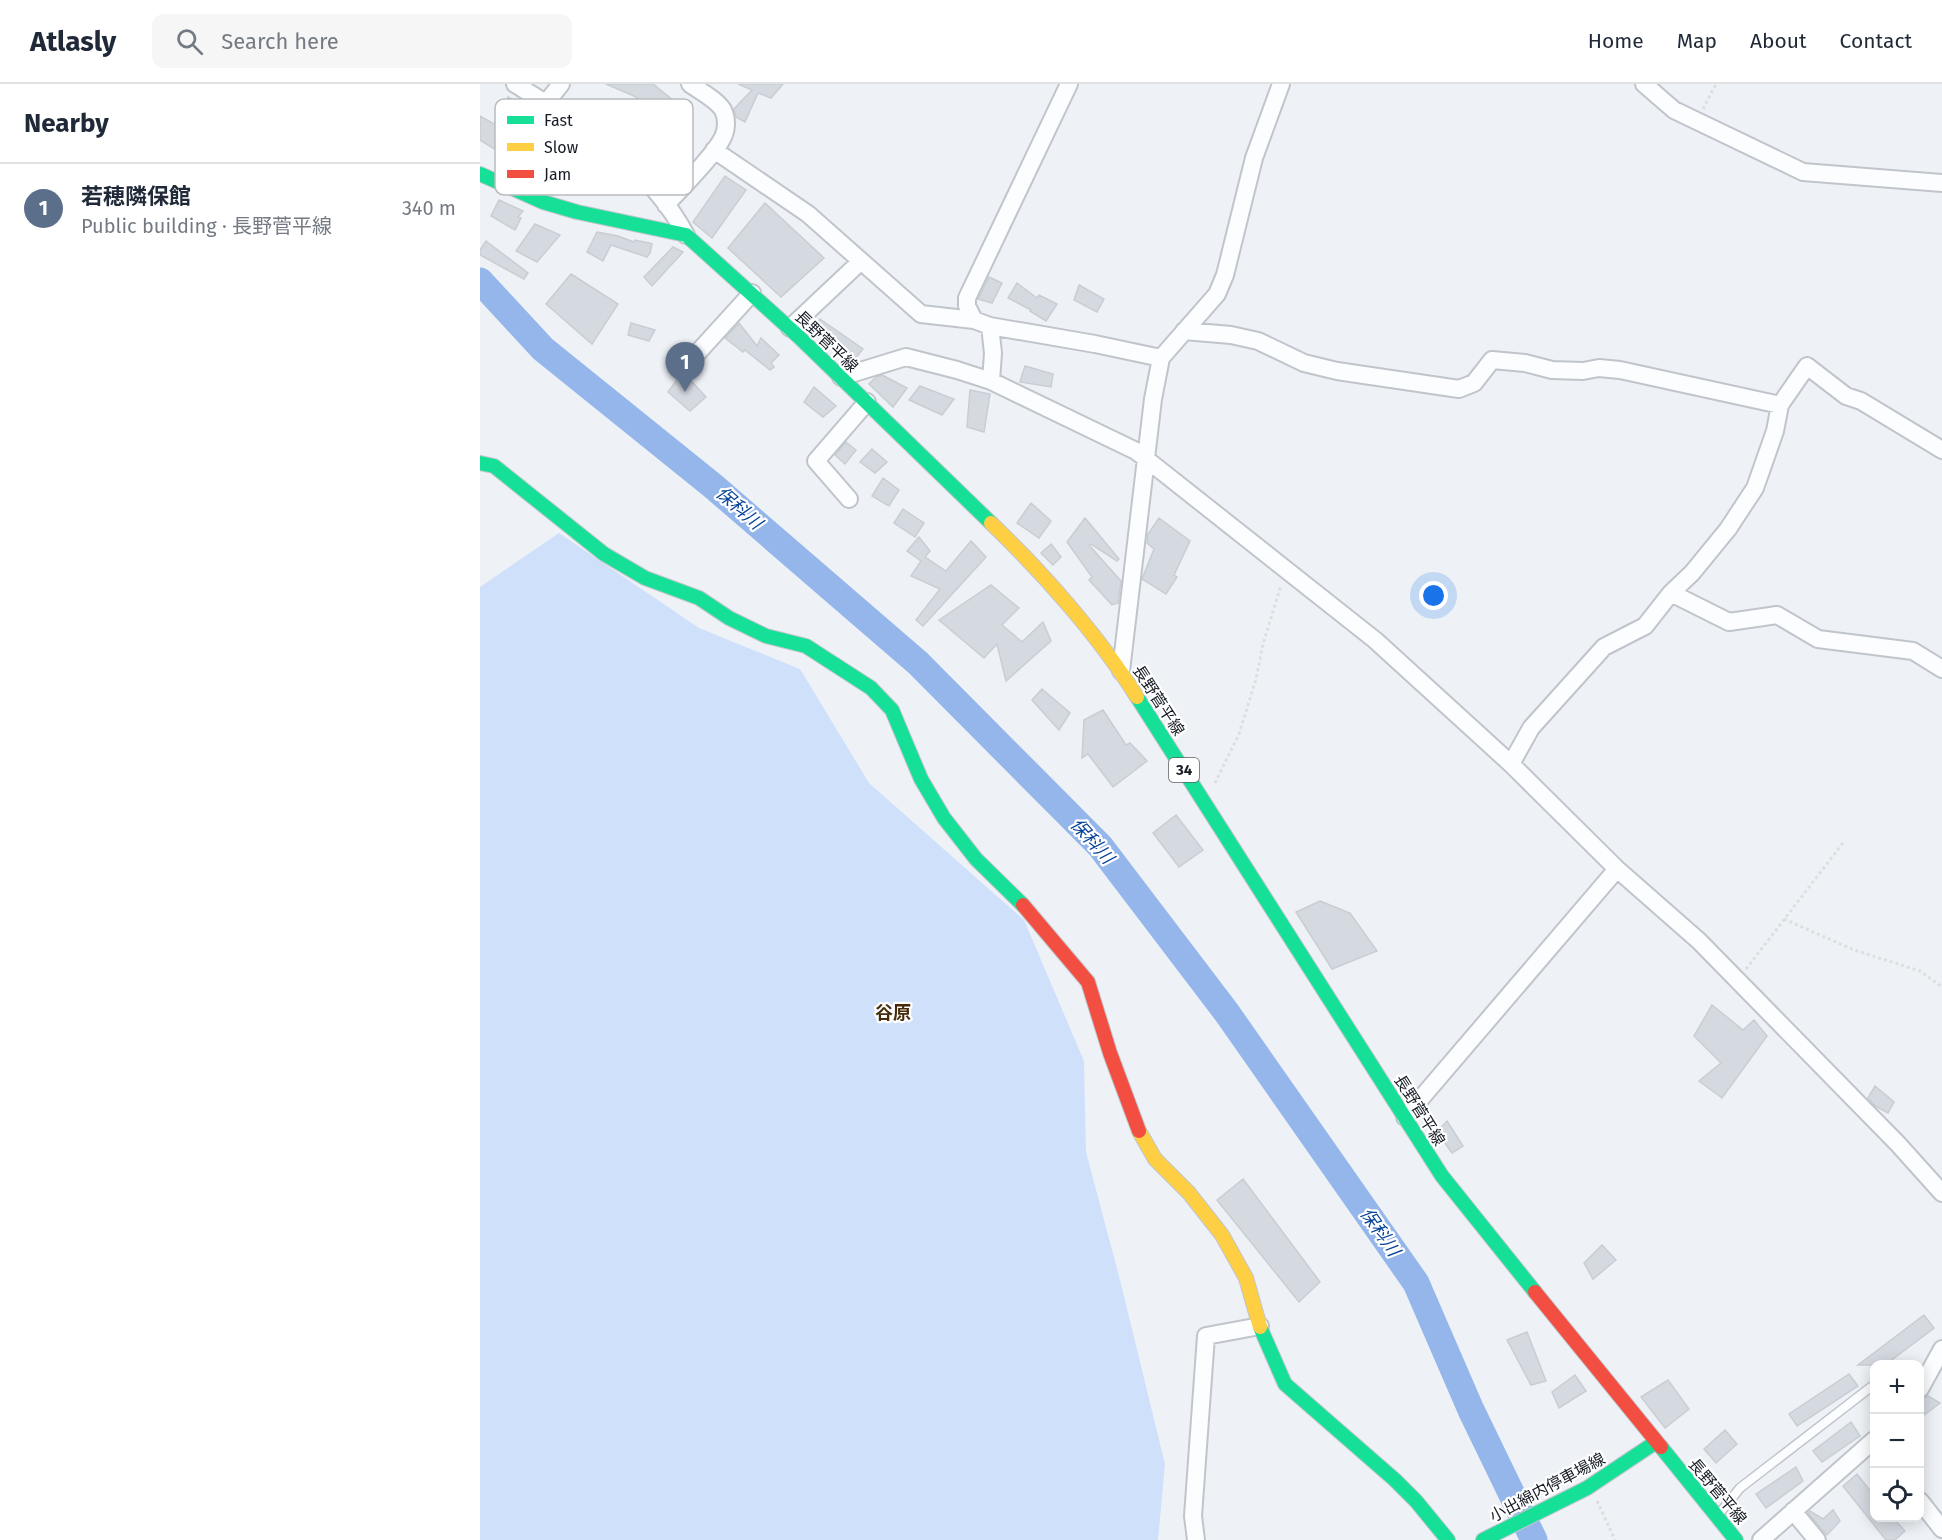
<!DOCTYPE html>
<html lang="en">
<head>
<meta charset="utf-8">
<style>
	:root { --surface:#fff; --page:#f6f6f7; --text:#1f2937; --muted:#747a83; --line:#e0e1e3; --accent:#62676e }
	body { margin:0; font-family:"Fira Sans","Noto Sans JP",sans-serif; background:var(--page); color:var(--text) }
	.controls { position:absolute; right:18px; bottom:18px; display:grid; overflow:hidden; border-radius:12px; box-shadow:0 3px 15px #0003 }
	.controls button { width:54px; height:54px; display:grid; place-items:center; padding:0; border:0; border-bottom:2px solid var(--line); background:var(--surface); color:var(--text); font:30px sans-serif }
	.you { position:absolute; left:954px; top:512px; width:21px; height:21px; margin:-15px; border:4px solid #fff; border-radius:50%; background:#1a73e8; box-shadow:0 0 0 9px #1a73e833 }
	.badge { display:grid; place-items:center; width:39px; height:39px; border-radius:50%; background:var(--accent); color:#fff; font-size:20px; font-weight:700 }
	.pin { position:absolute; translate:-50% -50px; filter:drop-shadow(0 2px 3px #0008) }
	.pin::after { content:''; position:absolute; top:32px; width:21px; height:18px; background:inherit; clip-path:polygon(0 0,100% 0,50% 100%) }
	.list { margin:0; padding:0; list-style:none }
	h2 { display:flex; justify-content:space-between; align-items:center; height:78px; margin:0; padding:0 24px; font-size:26px }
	h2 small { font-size:20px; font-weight:400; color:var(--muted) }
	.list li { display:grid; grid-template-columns:39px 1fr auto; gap:18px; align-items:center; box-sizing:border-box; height:90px; padding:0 24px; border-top:2px solid var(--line) }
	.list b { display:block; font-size:22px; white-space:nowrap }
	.list p { margin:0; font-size:20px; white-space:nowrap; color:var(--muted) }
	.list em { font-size:20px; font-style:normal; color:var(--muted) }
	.icon { flex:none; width:33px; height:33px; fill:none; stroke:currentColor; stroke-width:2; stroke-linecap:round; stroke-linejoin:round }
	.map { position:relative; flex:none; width:1462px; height:1456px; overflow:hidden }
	header { display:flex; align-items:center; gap:36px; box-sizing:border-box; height:84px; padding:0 30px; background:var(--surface); border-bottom:2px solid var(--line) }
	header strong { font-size:28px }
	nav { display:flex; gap:33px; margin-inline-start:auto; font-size:21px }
	.search { width:420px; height:54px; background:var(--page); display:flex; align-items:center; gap:15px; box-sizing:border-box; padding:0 21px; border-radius:12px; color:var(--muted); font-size:22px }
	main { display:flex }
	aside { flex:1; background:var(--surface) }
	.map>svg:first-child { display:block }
	.green { fill:#cfe0fb }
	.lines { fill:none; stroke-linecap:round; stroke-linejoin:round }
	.river { stroke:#94b6eb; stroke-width:27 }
	.building { fill:#d5dae1; stroke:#c9cdd4; stroke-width:1.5 }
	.lane-casing { stroke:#c0c5cc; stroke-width:11 }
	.street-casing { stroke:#c0c5cc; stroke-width:20 }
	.fast-casing { stroke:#c0c5cc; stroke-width:16 }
	.slow-casing { stroke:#c0c5cc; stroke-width:16 }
	.jam-casing { stroke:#c0c5cc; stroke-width:16 }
	.path { stroke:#dddee0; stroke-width:3; stroke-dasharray:3 3; stroke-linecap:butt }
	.lane { stroke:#fcfdfe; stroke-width:8 }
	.street { stroke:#fcfdfe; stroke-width:16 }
	.fast { stroke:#16e098; stroke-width:14 }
	.slow { stroke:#ffcf43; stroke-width:14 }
	.jam { stroke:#f24e42; stroke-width:14 }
	.labels { text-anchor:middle; stroke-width:4.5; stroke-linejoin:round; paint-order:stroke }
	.shield { fill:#fff; stroke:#5c6066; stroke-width:1.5 }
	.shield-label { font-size:15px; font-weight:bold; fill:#161c25 }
	.street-label { font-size:16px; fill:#161c25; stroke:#fff }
	.water-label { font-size:18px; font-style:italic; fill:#074399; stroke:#fff }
	.neighbourhood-label { font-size:18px; font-weight:bold; fill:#472c0c; stroke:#fff }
	.key { fill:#fff; stroke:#b9bbbe; stroke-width:1.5 }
	.key-label { font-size:16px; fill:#161c25 }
</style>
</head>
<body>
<header>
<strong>Atlasly</strong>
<div class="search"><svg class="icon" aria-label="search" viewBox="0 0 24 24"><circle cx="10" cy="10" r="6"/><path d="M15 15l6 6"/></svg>Search here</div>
<nav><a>Home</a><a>Map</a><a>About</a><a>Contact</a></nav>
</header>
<main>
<aside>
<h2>Nearby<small></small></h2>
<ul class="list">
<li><span class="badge" style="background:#5c6f8a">1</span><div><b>若穂隣保館</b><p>Public building · 長野菅平線</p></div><em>340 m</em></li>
</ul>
</aside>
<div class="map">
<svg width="1462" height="1456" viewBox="0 0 1462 1456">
	<rect width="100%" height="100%" fill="#eef2f7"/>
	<!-- green -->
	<path class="green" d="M79,449L219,544L320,585L389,699L544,836L604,977L606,1068L640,1196L685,1380L678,1456H0V503Z"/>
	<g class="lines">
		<!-- river -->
		<path class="river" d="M0,197L63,265L233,402L438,579L620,762L747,929L936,1199L991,1326L1054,1456"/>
	</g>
	<!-- building -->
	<path class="building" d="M126,0H173L194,17L186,33L154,12Z
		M258,0H303L291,14L278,9L265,38L256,33L254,25L272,6Z
		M28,13L47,24L35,45L73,67L67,81L23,55L16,66L0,56V32L14,40Z
		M245,92L266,106L232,154L213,138Z
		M19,116L43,127L38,133L41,134L35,146L11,132Z
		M285,119L344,174L301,213L248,164Z
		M55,140L80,151L57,178L36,167Z
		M117,148L138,152L154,158L155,156L169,159L172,160L170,169L167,173L131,161L123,177L107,168Z
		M6,157L48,189L44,195L0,171V166Z
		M193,163L203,168L172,202L164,193Z
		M91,190L138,220L112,260L66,220Z
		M509,193L522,199L512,219L498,215Z
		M537,199L557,214L559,211L577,220L566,237L550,227L551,226L528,214Z
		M599,201L624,215L617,228L594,216Z
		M340,235L383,265L374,276L354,266L334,247Z
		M151,239L175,246L169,257L148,251Z
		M259,239L277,262L281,254L299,271L291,279L294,283L290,286L265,266L263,268L245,254Z
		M545,282L573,290L571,303L540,298Z
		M203,288L226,313L210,327L188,308Z
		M402,291L427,304L413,323L389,300L396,293Z
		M440,302L474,315L462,331L429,316Z
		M334,303L356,322L343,333L324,318Z
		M490,306L510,310L504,348L487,343Z
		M366,358L376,366L365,380L355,371Z
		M392,365L407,378L395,389L380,378Z
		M403,394L419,406L409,422L392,412Z
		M551,419L571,437L559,454L537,439Z
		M423,425L444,439L435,453L414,439Z
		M605,434L639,475L637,477L611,460L609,461L641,497L638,519L632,521L609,496L612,493L587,458Z
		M679,434L710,457L694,491L697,493L686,510L662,495L674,465L667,459L668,450Z
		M439,453L450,467L445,473L466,487L491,457L506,473L443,542L436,536L460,505L431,492L441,477L427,467Z
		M571,460L581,473L573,481L561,469Z
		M511,501L539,524L522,541L542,558L563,538L571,557L526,597L517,560L504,574L459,536Z
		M562,605L590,629L579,646L552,616Z
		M623,626L646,661L650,659L667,677L633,703L608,670L602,674L604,636Z
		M696,731L723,766L699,783L673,749Z
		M840,817L870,829L897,867L852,885L816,828Z
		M1232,921L1263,946L1274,936L1287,952L1242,1014L1219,997L1241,979L1214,952Z
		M1395,1002L1414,1018L1408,1029L1395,1022L1388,1014Z
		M967,1037L983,1062L972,1069L957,1048Z
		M763,1095L840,1198L819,1218L737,1116Z
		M1122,1161L1136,1176L1113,1195L1104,1179Z
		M1444,1231L1454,1244L1405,1281H1378Z
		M1047,1248L1066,1297L1051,1301L1027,1256Z
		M1369,1290L1378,1302L1317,1342L1309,1330Z
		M1095,1291L1106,1307L1079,1324L1072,1308Z
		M1188,1296L1209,1325L1185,1344L1161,1313Z
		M1448,1312L1460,1319L1440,1334V1315Z
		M1371,1338L1380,1352L1342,1378L1333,1367Z
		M1245,1346L1257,1360L1236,1379L1224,1365Z
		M1316,1383L1323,1397L1286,1424L1276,1410Z
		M1377,1390L1395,1413V1434H1413L1425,1447L1415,1456H1406L1363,1402Z
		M1353,1426L1360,1437L1347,1451L1328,1429L1330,1427L1343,1435Z"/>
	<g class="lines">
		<defs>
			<path id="lane" d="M1239,1430L1260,1404L1391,1303L1394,1305"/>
			<path id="street" d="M35,0C102,42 167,79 206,151
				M589,0L487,214V222L494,236L510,242L615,260L681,274
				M1164,0L1194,26L1323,88L1462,99
				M66,19L81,0
				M234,66L328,130L441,230L494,236
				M186,121C200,105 235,71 243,53C247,45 247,34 243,26C237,16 220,7 210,0
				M510,242L513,269L511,297
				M310,244L380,178
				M704,247L751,251L778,257L824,279L857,287L979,305L994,299L1012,276L1045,279L1072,286L1103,287L1119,284L1140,286L1300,321
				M211,276L272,209
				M361,293L426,273L477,286L511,297L656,367L895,556L1031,680L1137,785L1219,857L1418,1060L1462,1109
				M369,415L336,377L387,318
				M1191,509L1249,538L1297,531L1338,555L1433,567L1462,585
				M641,587L673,315L681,274L737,210L745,191L774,74L801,0
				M1031,680L1051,644L1124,563L1165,542L1191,509L1212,489L1248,445L1275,404L1295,347L1300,321L1327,282L1366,312L1381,317L1462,366
				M925,1033L1137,785
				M1440,1305L1462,1265
				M1440,1417L1462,1445
				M1313,1427L1337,1456
				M716,1456L713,1432L726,1252L780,1242
				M1281,1456L1394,1356"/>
			<path id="fast" d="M0,90L63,118L97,128L206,151L318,252L511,439
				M0,379L14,382L124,470L165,494L219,514L249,534L286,552L326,562L391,604L412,626L441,695L464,734L496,775L543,821
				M657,613L962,1092L1055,1208
				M780,1243L805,1300L915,1396L936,1417L968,1456
				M1181,1363L1256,1456
				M1003,1456L1107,1404L1176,1358"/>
			<path id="slow" d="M511,439C563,489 619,552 657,613
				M659,1047L675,1075L709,1109L742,1151L766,1194L780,1243"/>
			<path id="jam" d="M543,821L608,898L630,969L659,1047
				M1055,1208L1181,1363"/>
		</defs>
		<!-- lane casing -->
		<use href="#lane" class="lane-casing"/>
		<!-- street casing -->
		<use href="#street" class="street-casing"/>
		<!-- fast casing -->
		<use href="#fast" class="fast-casing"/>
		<!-- slow casing -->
		<use href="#slow" class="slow-casing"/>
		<!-- jam casing -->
		<use href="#jam" class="jam-casing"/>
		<!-- path -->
		<path class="path" d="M1223,25L1236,0
			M735,699L759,650L776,595L783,560L801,501
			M1304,835L1374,866L1440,887L1462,903
			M1266,885L1363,759
			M1117,1417L1135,1456"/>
		<!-- lane -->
		<use href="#lane" class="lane"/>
		<!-- street -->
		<use href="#street" class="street"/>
		<!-- fast -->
		<use href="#fast" class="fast"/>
		<!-- slow -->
		<use href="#slow" class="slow"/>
		<!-- jam -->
		<use href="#jam" class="jam"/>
	</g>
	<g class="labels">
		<!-- shield labels -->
		<rect class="shield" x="689" y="674" width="30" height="24" rx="4.5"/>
		<g class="shield-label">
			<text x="704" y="691">34</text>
		</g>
		<!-- street labels -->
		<g class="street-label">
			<text transform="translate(347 257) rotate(44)" y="6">長野菅平線</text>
			<text transform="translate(679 616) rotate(57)" y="6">長野菅平線</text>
			<text transform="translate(940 1026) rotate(58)" y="6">長野菅平線</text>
			<text transform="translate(1067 1403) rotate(-28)" y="6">小出綿内停車場線</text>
			<text transform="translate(1238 1407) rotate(50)" y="6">長野菅平線</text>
		</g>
		<!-- water labels -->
		<g class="water-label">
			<text transform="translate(259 424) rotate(41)" y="6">保科川</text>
			<text transform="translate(612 757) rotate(48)" y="6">保科川</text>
			<text transform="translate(900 1148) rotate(55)" y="6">保科川</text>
		</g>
		<!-- neighbourhood labels -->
		<g class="neighbourhood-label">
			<text x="413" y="935">谷原</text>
		</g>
	</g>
	<!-- legend -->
	<rect x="15" y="15" width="198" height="96" rx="9" class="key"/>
	<rect x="27" y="32" width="27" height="8" fill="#16e098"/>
	<rect x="27" y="59" width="27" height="8" fill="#ffcf43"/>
	<rect x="27" y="86" width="27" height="8" fill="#f24e42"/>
	<g class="key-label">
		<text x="64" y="42">Fast</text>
		<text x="64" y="69">Slow</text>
		<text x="64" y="96">Jam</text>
	</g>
</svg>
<div class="controls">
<button>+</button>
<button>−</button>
<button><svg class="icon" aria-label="locate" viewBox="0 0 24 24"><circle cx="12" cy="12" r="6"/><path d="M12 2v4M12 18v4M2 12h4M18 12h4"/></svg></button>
</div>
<div class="you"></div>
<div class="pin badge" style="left:205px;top:308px;background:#5c6f8a">1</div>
</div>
</main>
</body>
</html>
